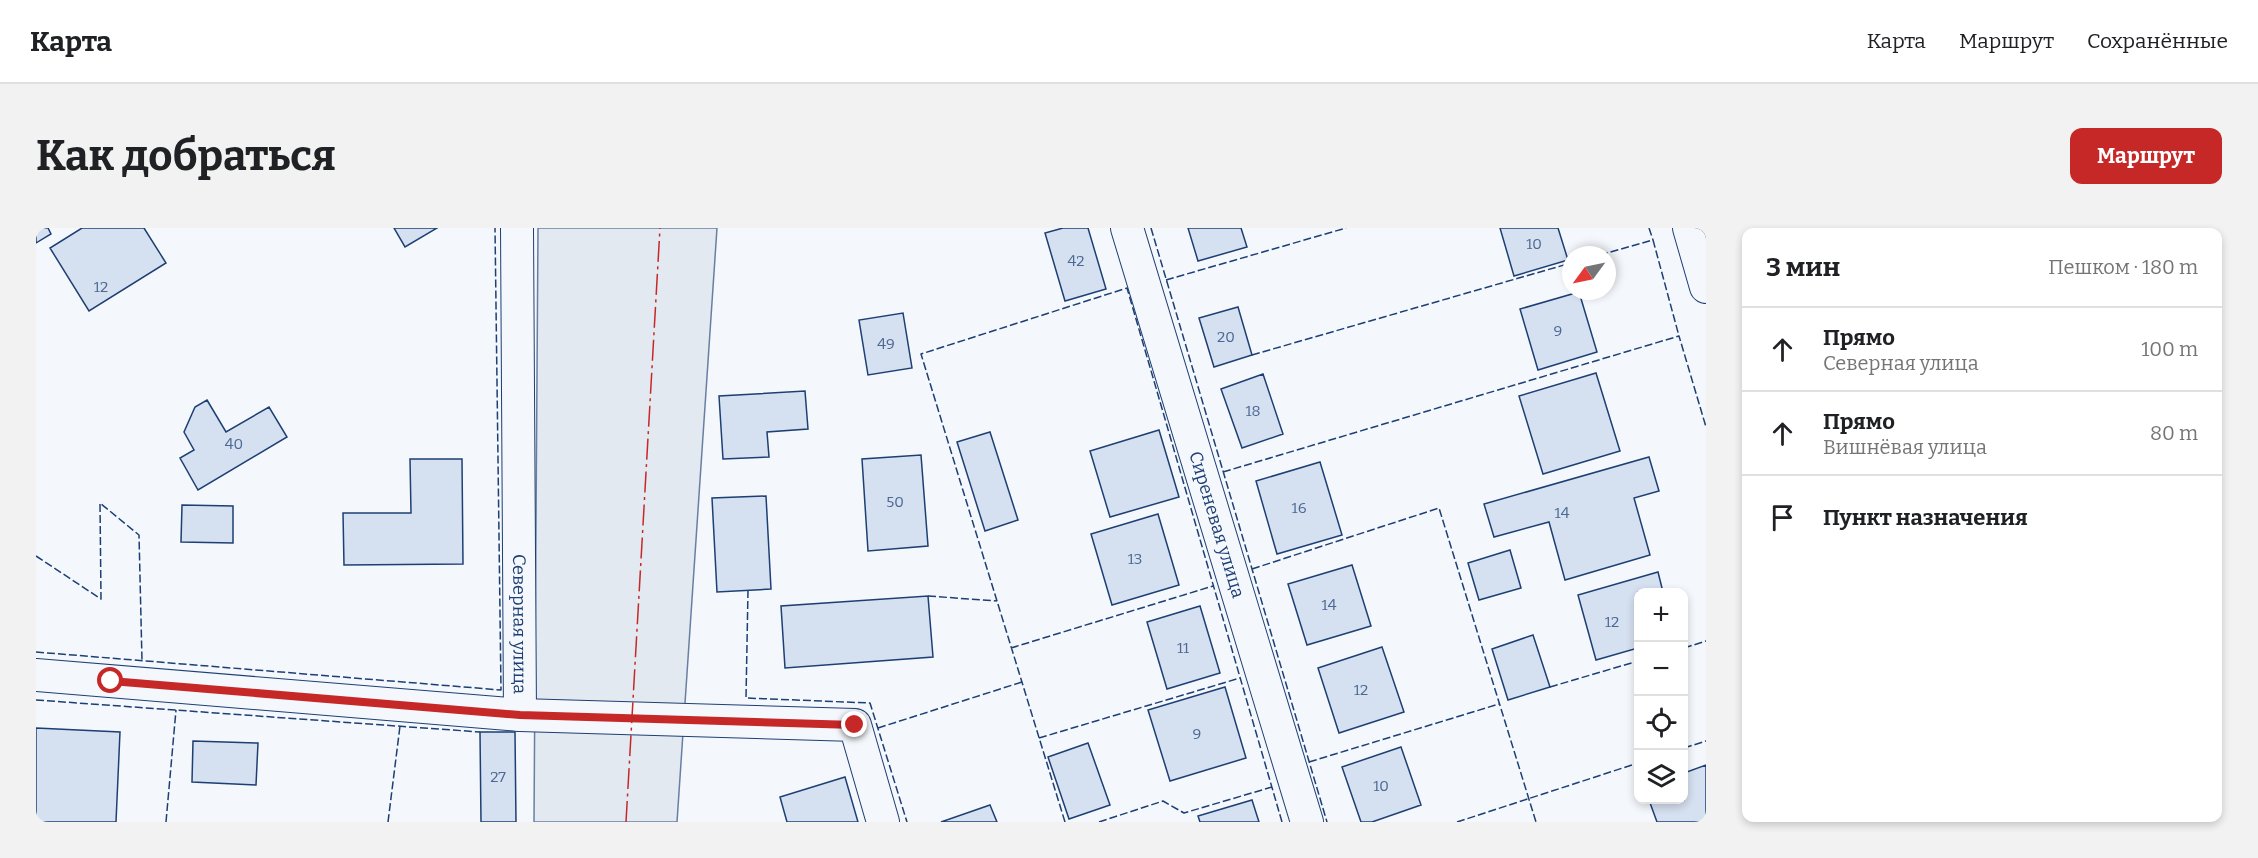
<!DOCTYPE html>
<html lang="ru">
<head>
<meta charset="utf-8">
<style>
	:root { --surface:#fff; --page:#f2f2f2; --text:#202124; --muted:#757577; --line:#e0e0e0; --accent:#c62828 }
	body { margin:0; font-family:Bitter,serif; background:var(--page); color:var(--text) }
	.controls { position:absolute; right:18px; bottom:18px; display:grid; overflow:hidden; border-radius:12px; box-shadow:0 3px 9px #0003 }
	.controls button { width:54px; height:54px; display:grid; place-items:center; padding:0; border:0; border-bottom:2px solid var(--line); background:var(--surface); color:var(--text); font:30px sans-serif }
	.compass { position:absolute; left:1526px; top:18px; width:54px; height:54px; border-radius:50%; background:var(--surface); box-shadow:0 3px 9px #0003; rotate:237deg }
	.stop { position:absolute; width:18px; height:18px; margin:-14px; border:4px solid #c62828; border-radius:50%; background:#fff }
	.stop.end { background:#c62828; border-color:#fff; box-shadow:0 2px 6px #0008 }
	.list { margin:0; padding:0; list-style:none }
	h2 { display:flex; justify-content:space-between; align-items:center; height:78px; margin:0; padding:0 24px; font-size:26px }
	h2 small { font-size:20px; font-weight:400; color:var(--muted) }
	.list li { display:grid; grid-template-columns:39px 1fr auto; gap:18px; align-items:center; box-sizing:border-box; height:84px; padding:0 24px; border-top:2px solid var(--line) }
	.list b { display:block; font-size:22px; white-space:nowrap }
	.list p { margin:0; font-size:20px; white-space:nowrap; color:var(--muted) }
	.list em { font-size:20px; font-style:normal; color:var(--muted) }
	.icon { flex:none; width:33px; height:33px; fill:none; stroke:currentColor; stroke-width:2; stroke-linecap:round; stroke-linejoin:round }
	.map { position:relative; flex:none; width:1670px; height:594px; overflow:hidden; border-radius:12px }
	header { display:flex; align-items:center; gap:36px; box-sizing:border-box; height:84px; padding:0 30px; background:var(--surface); border-bottom:2px solid var(--line) }
	header strong { font-size:28px }
	nav { display:flex; gap:33px; margin-inline-start:auto; font-size:21px }
	.intro { display:flex; align-items:center; justify-content:space-between; box-sizing:border-box; height:144px; padding:0 36px }
	h1 { margin:0; font-size:42px }
	.button { padding:15px 27px; border-radius:12px; background:var(--accent); color:#fff; font-size:21px; font-weight:700 }
	main { display:flex; gap:36px; padding:0 36px }
	aside { flex:1; background:var(--surface); border-radius:12px; box-shadow:0 3px 9px #0003 }
	.map>svg:first-child { display:block }
	.green { fill:#e3e9f0; stroke:#687fa3; stroke-width:1.5 }
	.building { fill:#d5e0f0; stroke:#1d3f73; stroke-width:1.5 }
	.lines { fill:none; stroke-linecap:round; stroke-linejoin:round }
	.minor-casing { stroke:#1d3f73; stroke-width:34 }
	.minor { stroke:#f4f7fb; stroke-width:32 }
	.fence { stroke:#1d3f73; stroke-width:1.5; stroke-dasharray:8 3; stroke-linecap:butt }
	.power { stroke:#c62828; stroke-width:1.5; stroke-dasharray:21 4.5 3 4.5; stroke-linecap:butt }
	.route { stroke:#c62828; stroke-width:8 }
	.labels { text-anchor:middle; stroke-width:4.5; stroke-linejoin:round; paint-order:stroke }
	.number-label { font-size:15px; fill:#4b6792 }
	.street-label { font-size:18px; fill:#1d3f73; stroke:#f4f7fb }
</style>
</head>
<body>
<header>
<strong>Карта</strong>
<nav><a>Карта</a><a>Маршрут</a><a>Сохранённые</a></nav>
</header>
<div class="intro"><h1>Как добраться</h1><a class="button">Маршрут</a></div>
<main>
<div class="map">
<svg width="1670" height="594" viewBox="0 0 1670 594">
	<rect width="100%" height="100%" fill="#f4f7fb"/>
	<!-- green -->
	<path class="green" d="M502,0H681L641,594H498Z"/>
	<!-- building -->
	<path class="building" d="M0,0H12L15,6L0,15Z
		M46,0H108L130,35L53,83L14,20Z
		M358,0H401L369,19Z
		M1027,0H1052L1070,61L1029,73L1009,5Z
		M1152,0H1205L1211,19L1162,33Z
		M1464,0H1522L1532,32L1478,48Z
		M1543,64L1561,124L1502,142L1484,81Z
		M1202,79L1216,127L1178,139L1163,90Z
		M867,85L876,140L832,147L823,92Z
		M1560,145L1584,223L1507,246L1483,168Z
		M1227,146L1247,206L1206,220L1185,161Z
		M769,163L772,201L731,204L733,229L687,231L683,168Z
		M171,172L190,204L233,179L251,209L162,262L144,230L158,222L148,204L159,179Z
		M1123,202L1143,269L1074,289L1054,223Z
		M954,204L982,292L949,303L921,214Z
		M885,227L892,318L832,323L826,231Z
		M1613,229L1623,263L1598,270L1614,327L1529,352L1513,294L1458,309L1448,276Z
		M374,231H426L427,336L308,337L307,285H375Z
		M1284,234L1306,307L1241,326L1220,253Z
		M730,268L735,361L681,364L676,270Z
		M146,277L197,278V315L145,314Z
		M1122,286L1143,357L1076,377L1055,306Z
		M1474,322L1485,360L1443,372L1432,335Z
		M1316,337L1335,398L1271,417L1252,356Z
		M1622,344L1627,364H1602V420L1560,432L1542,367Z
		M892,368L897,429L749,440L745,378Z
		M1164,378L1184,445L1131,461L1111,394Z
		M1497,407L1514,459L1472,472L1456,421Z
		M1346,419L1368,484L1303,505L1282,440Z
		M1189,459L1210,530L1134,553L1112,482Z
		M0,500L84,504L80,594H0Z
		M444,504H479L480,594H445Z
		M157,513L222,515L220,557L156,554Z
		M1052,515L1074,577L1033,591L1012,529Z
		M1365,519L1385,577L1336,594H1325L1306,539Z
		M1670,537V594H1621L1613,572H1648V545Z
		M809,549L822,594H751L744,569Z
		M1216,572L1223,594H1164L1162,588Z
		M954,577L961,594H905Z"/>
	<g class="lines">
		<defs>
			<g id="minor">
				<path id="s1" d="M481,0L484,487"/>
				<path id="s2" d="M1091,0L1271,594"/>
				<path d="M1653,0L1670,59"/>
				<path d="M0,447L484,487L819,497L847,594"/>
			</g>
		</defs>
		<!-- minor casing -->
		<use href="#minor" class="minor-casing"/>
		<!-- minor -->
		<use href="#minor" class="minor"/>
		<!-- fence -->
		<path class="fence" d="M1115,0L1291,594
			M1613,0L1617,12
			M1564,27L1617,12L1643,108
			M1130,52L1310,0
			M1216,127L1535,35
			M1187,244L1643,108L1670,199
			M0,328L65,371L64,275L103,307L106,433
			M1216,341L1403,280L1500,594
			M712,362L710,470L834,475L871,594
			M892,368L961,373
			M975,420L1177,358
			M1648,420L1670,413
			M0,424L465,462L459,0
			M1514,459L1602,433
			M0,472L444,504
			M842,500L986,454
			M1003,510L1204,450
			M1648,520L1670,513
			M1273,534L1463,476
			M130,594L140,482
			M352,594L364,498
			M1029,594L885,126L1091,60L1246,594
			M1063,594L1127,573L1148,585L1236,559
			M1421,594L1602,535"/>
		<!-- power -->
		<path class="power" d="M590,594L624,0"/>
	</g>
	<g class="lines">
		<!-- route -->
		<path class="route" d="M75,453L484,487L819,497"/>
	</g>
	<g class="labels">
		<!-- number labels -->
		<g class="number-label">
			<text x="1498" y="21">10</text>
			<text x="1040" y="38">42</text>
			<text x="65" y="64">12</text>
			<text x="1522" y="108">9</text>
			<text x="1190" y="114">20</text>
			<text x="850" y="121">49</text>
			<text x="1217" y="188">18</text>
			<text x="198" y="221">40</text>
			<text x="859" y="279">50</text>
			<text x="1263" y="285">16</text>
			<text x="1526" y="290">14</text>
			<text x="1099" y="336">13</text>
			<text x="1293" y="382">14</text>
			<text x="1576" y="399">12</text>
			<text x="1147" y="425">11</text>
			<text x="1325" y="467">12</text>
			<text x="1161" y="511">9</text>
			<text x="462" y="554">27</text>
			<text x="1345" y="563">10</text>
		</g>
		<!-- street labels -->
		<g class="street-label">
			<text dy="6" stroke="none"><textPath href="#s2" startOffset="310">Сиреневая улица</textPath></text>
			<text dy="6" stroke="none"><textPath href="#s1" startOffset="396">Северная улица</textPath></text>
		</g>
	</g>
</svg>
<div class="controls">
<button>+</button>
<button>−</button>
<button><svg class="icon" aria-label="locate" viewBox="0 0 24 24"><circle cx="12" cy="12" r="6"/><path d="M12 2v4M12 18v4M2 12h4M18 12h4"/></svg></button>
<button><svg class="icon" aria-label="layers" viewBox="0 0 24 24"><path d="M12 4l9 5-9 5-9-5zM3 14l9 5 9-5"/></svg></button>
</div>
<svg class="compass" viewBox="-18 -18 36 36"><path d="M0-13l5 13h-10z" fill="#e53935"/><path d="M0 13l5-13h-10z" fill="#757577"/></svg>
<div class="stop" style="left:75px;top:453px"></div>
<div class="stop end" style="left:819px;top:497px"></div>
</div>
<aside>
<h2>3 мин<small>Пешком · 180 m</small></h2>
<ul class="list">
<li><svg class="icon" aria-label="ahead" viewBox="0 0 24 24"><path d="M12 20V5M6 11l6-6 6 6"/></svg><div><b>Прямо</b><p>Северная улица</p></div><em>100 m</em></li>
<li><svg class="icon" aria-label="ahead" viewBox="0 0 24 24"><path d="M12 20V5M6 11l6-6 6 6"/></svg><div><b>Прямо</b><p>Вишнёвая улица</p></div><em>80 m</em></li>
<li><svg class="icon" aria-label="arrive" viewBox="0 0 24 24"><path d="M6 21V4h12l-3 4 3 4H6"/></svg><div><b>Пункт назначения</b></div></li>
</ul>
</aside>
</main>
</body>
</html>
